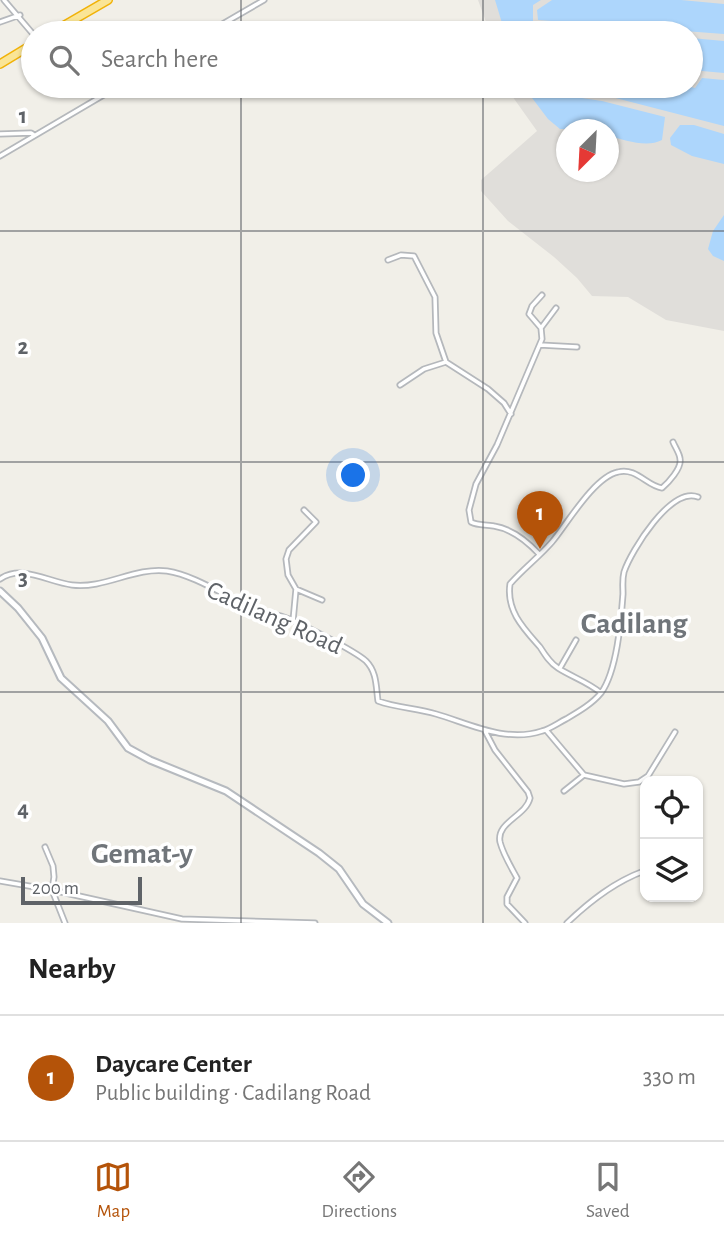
<!DOCTYPE html>
<html lang="en">
<head>
<meta charset="utf-8">
<style>
	:root { --surface:#fff; --page:#f2f2f2; --text:#222; --muted:#767676; --line:#e0e0e0; --accent:#b45309 }
	body { margin:0; font-family:"Alegreya Sans",sans-serif; background:var(--page); color:var(--text) }
	.controls { position:absolute; right:21px; bottom:21px; display:grid; overflow:hidden; border-radius:14px; box-shadow:0 2px 5px #0004 }
	.controls button { width:63px; height:63px; display:grid; place-items:center; padding:0; border:0; border-bottom:2px solid var(--line); background:var(--surface); color:var(--text); font:35px sans-serif }
	.compass { position:absolute; left:556px; top:119px; width:63px; height:63px; border-radius:50%; background:var(--surface); box-shadow:0 2px 5px #0004; rotate:204deg }
	.scale { position:absolute; left:21px; bottom:18px; width:121px; box-sizing:border-box; padding-left:7px; border:4px solid #5f6368; border-top:0; font-size:19px; line-height:24px; white-space:nowrap; color:#5f6368; -webkit-text-stroke:5px #fff; paint-order:stroke }
	.you { position:absolute; left:354px; top:476px; width:24px; height:24px; margin:-18px; border:5px solid #fff; border-radius:50%; background:#1a73e8; box-shadow:0 0 0 10px #1a73e833 }
	.badge { display:grid; place-items:center; width:46px; height:46px; border-radius:50%; background:var(--accent); color:#fff; font-size:23px; font-weight:700 }
	.pin { position:absolute; translate:-50% -58px; filter:drop-shadow(0 2px 4px #0008) }
	.pin::after { content:''; position:absolute; top:37px; width:24px; height:21px; background:inherit; clip-path:polygon(0 0,100% 0,50% 100%) }
	.list { margin:0; padding:0; list-style:none }
	h2 { display:flex; justify-content:space-between; align-items:center; height:91px; margin:0; padding:0 28px; font-size:30px }
	h2 small { font-size:23px; font-weight:400; color:var(--muted) }
	.list li { display:grid; grid-template-columns:46px 1fr auto; gap:21px; align-items:center; box-sizing:border-box; height:126px; padding:0 28px; border-top:2px solid var(--line) }
	.list b { display:block; font-size:26px; white-space:nowrap }
	.list p { margin:0; font-size:23px; white-space:nowrap; color:var(--muted) }
	.list em { font-size:23px; font-style:normal; color:var(--muted) }
	.icon { flex:none; width:38px; height:38px; fill:none; stroke:currentColor; stroke-width:2; stroke-linecap:round; stroke-linejoin:round }
	.map { position:relative; flex:none; width:724px; height:923px; overflow:hidden }
	.search { position:absolute; background:var(--surface); box-shadow:0 2px 5px #0004; left:21px; right:21px; top:21px; height:77px; display:flex; align-items:center; gap:18px; box-sizing:border-box; padding:0 24px; border-radius:38px; color:var(--muted); font-size:26px }
	.sheet { height:217px; background:var(--surface) }
	nav { display:flex; justify-content:space-around; align-items:center; box-sizing:border-box; height:98px; border-top:2px solid var(--line); background:var(--surface); font-size:19px; color:var(--muted) }
	nav a { display:grid; justify-items:center; gap:4px }
	nav .on { color:var(--accent) }
	.map>svg:first-child { display:block }
	.industrial { fill:#e0deda; fill-rule:evenodd }
	.water { fill:#add6fc }
	.lines { fill:none; stroke-linecap:round; stroke-linejoin:round }
	.street-casing { stroke:#b5b8bc; stroke-width:7 }
	.secondary-casing { stroke:#b6babf; stroke-width:9 }
	.highway-casing { stroke:#f1b208; stroke-width:10 }
	.street { stroke:#fff; stroke-width:3.5 }
	.secondary { stroke:#fff; stroke-width:5 }
	.highway { stroke:#fae596; stroke-width:7 }
	.grid { fill:none; stroke:#5f6368; stroke-width:2; stroke-opacity:0.55 }
	.labels { text-anchor:middle; stroke-width:7; stroke-linejoin:round; paint-order:stroke }
	.street-label { font-size:26px; fill:#5f6368; stroke:#fff }
	.quarter-label { font-size:30px; font-weight:bold; fill:#70757a; stroke:#fff }
	.grid-label { font-size:23px; text-anchor:middle; font-weight:bold; fill:#5f6368; stroke:#fff; stroke-width:7; stroke-linejoin:round; paint-order:stroke }
</style>
</head>
<body>
<div class="map">
<svg width="724" height="923" viewBox="0 0 724 923">
	<rect width="100%" height="100%" fill="#f1efe8"/>
	<!-- industrial -->
	<path class="industrial" d="M478,0H724V331L666,320L628,297L592,296L577,278L554,257L508,221L481,191V180L537,131L505,86H691V33H490ZM566,130H608V172H566Z"/>
	<!-- water -->
	<path class="water" d="M495,0H541L533,5V33H505Z
		M552,0H681L724,4V34L538,20L537,10Z
		M538,25L633,33H538Z
		M691,38L724,41V73L691,70Z
		M702,78L724,80V126L569,86H687L695,88Z
		M523,86H559L575,97L602,101L665,117L662,140C647,148 624,140 609,136L608,130L560,129L548,119Z
		M680,125H694L724,134V164L692,156L671,145L670,138Z
		M724,215V261L713,256L708,249L713,231Z"/>
	<g class="lines">
		<defs>
			<path id="street" d="M4,0L33,34
				M0,22L20,15
				M207,33L264,0
				M0,134L31,133L34,135
				M0,156L119,86
				M388,260L401,255L414,256L435,297L436,333L446,362L488,389L504,403L511,414
				M541,328L556,308
				M540,345L577,347
				M400,385L424,369L446,362
				M539,554C527,541 512,529 494,526C485,524 479,526 471,522L469,510L476,484L497,445L542,339L541,328L529,314L532,306L542,295
				M0,579C22,564 48,582 72,585C105,589 134,567 167,571C194,575 225,596 250,607C260,611 271,613 281,616C297,621 355,651 366,661C377,672 376,687 378,701C397,708 417,708 436,714C470,724 506,743 542,731C550,729 558,723 566,719C578,712 592,704 601,693C588,682 572,677 558,668C550,663 545,655 540,647C524,629 506,611 510,584C523,569 539,557 552,542C567,524 594,477 618,472C636,467 647,486 662,488C668,483 682,468 680,459C680,454 675,447 673,442
				M296,589L322,600
				M293,621L296,589L288,575L286,559L289,550L316,522L304,510
				M560,668L576,640
				M601,693C617,671 621,621 623,594C623,586 622,580 624,572C631,551 671,486 698,497
				M546,730L584,775L624,784L639,782L648,776L675,732
				M485,731L495,750L528,792L530,798C526,816 496,822 500,842C503,854 511,867 517,878L507,897V904L525,923
				M564,791L584,775
				M45,847L53,866L54,877L52,890L65,923
				M0,881L52,890L182,919L315,923
				M567,923C590,901 614,882 644,871"/>
			<path id="secondary" d="M0,591L18,608L42,638L61,678L108,721L128,748L150,760L226,791L319,853L339,869L363,904L388,923"/>
			<path id="highway" d="M51,33L108,0
				M0,64L33,44"/>
		</defs>
		<!-- street casing -->
		<use href="#street" class="street-casing"/>
		<!-- secondary casing -->
		<use href="#secondary" class="secondary-casing"/>
		<!-- highway casing -->
		<use href="#highway" class="highway-casing"/>
		<!-- street -->
		<use href="#street" class="street"/>
		<!-- secondary -->
		<use href="#secondary" class="secondary"/>
		<!-- highway -->
		<use href="#highway" class="highway"/>
	</g>
	<!-- grid -->
	<path class="grid" d="M241,0V33M483,0V33M241,86V923M483,86V923M0,231H724M0,462H724M0,692H724"/>
	<g class="labels">
		<!-- street labels -->
		<g class="street-label">
			<text transform="translate(275 617) rotate(24)" y="9">Cadilang Road</text>
		</g>
		<!-- quarter labels -->
		<g class="quarter-label">
			<text x="634" y="633">Cadilang</text>
			<text x="142" y="863">Gemat-y</text>
		</g>
	</g>
	<g class="grid-label">
		<text x="23" y="123">1</text>
		<text x="23" y="354">2</text>
		<text x="23" y="585">3</text>
		<text x="23" y="816">4</text>
	</g>
</svg>
<div class="controls">
<button><svg class="icon" aria-label="locate" viewBox="0 0 24 24"><circle cx="12" cy="12" r="6"/><path d="M12 2v4M12 18v4M2 12h4M18 12h4"/></svg></button>
<button><svg class="icon" aria-label="layers" viewBox="0 0 24 24"><path d="M12 4l9 5-9 5-9-5zM3 14l9 5 9-5"/></svg></button>
</div>
<svg class="compass" viewBox="-18 -18 36 36"><path d="M0-13l5 13h-10z" fill="#e53935"/><path d="M0 13l5-13h-10z" fill="#767676"/></svg>
<div class="scale">200 m</div>
<div class="you"></div>
<div class="pin badge" style="left:540px;top:549px">1</div>
<div class="search"><svg class="icon" aria-label="search" viewBox="0 0 24 24"><circle cx="10" cy="10" r="6"/><path d="M15 15l6 6"/></svg>Search here</div>
</div>
<section class="sheet">
<h2>Nearby<small></small></h2>
<ul class="list">
<li><span class="badge">1</span><div><b>Daycare Center</b><p>Public building · Cadilang Road</p></div><em>330 m</em></li>
</ul>
</section>
<nav>
<a class="on"><svg class="icon" aria-label="map" viewBox="0 0 24 24"><path d="M3 6l6-2 6 2 6-2v14l-6 2-6-2-6 2zM9 4v14M15 6v14"/></svg>Map</a>
<a><svg class="icon" aria-label="directions" viewBox="0 0 24 24"><path d="M12 3l9 9-9 9-9-9zM9 14v-3h6M13 9l2 2-2 2"/></svg>Directions</a>
<a><svg class="icon" aria-label="saved" viewBox="0 0 24 24"><path d="M7 4h10v16l-5-4-5 4z"/></svg>Saved</a>
</nav>
</body>
</html>
